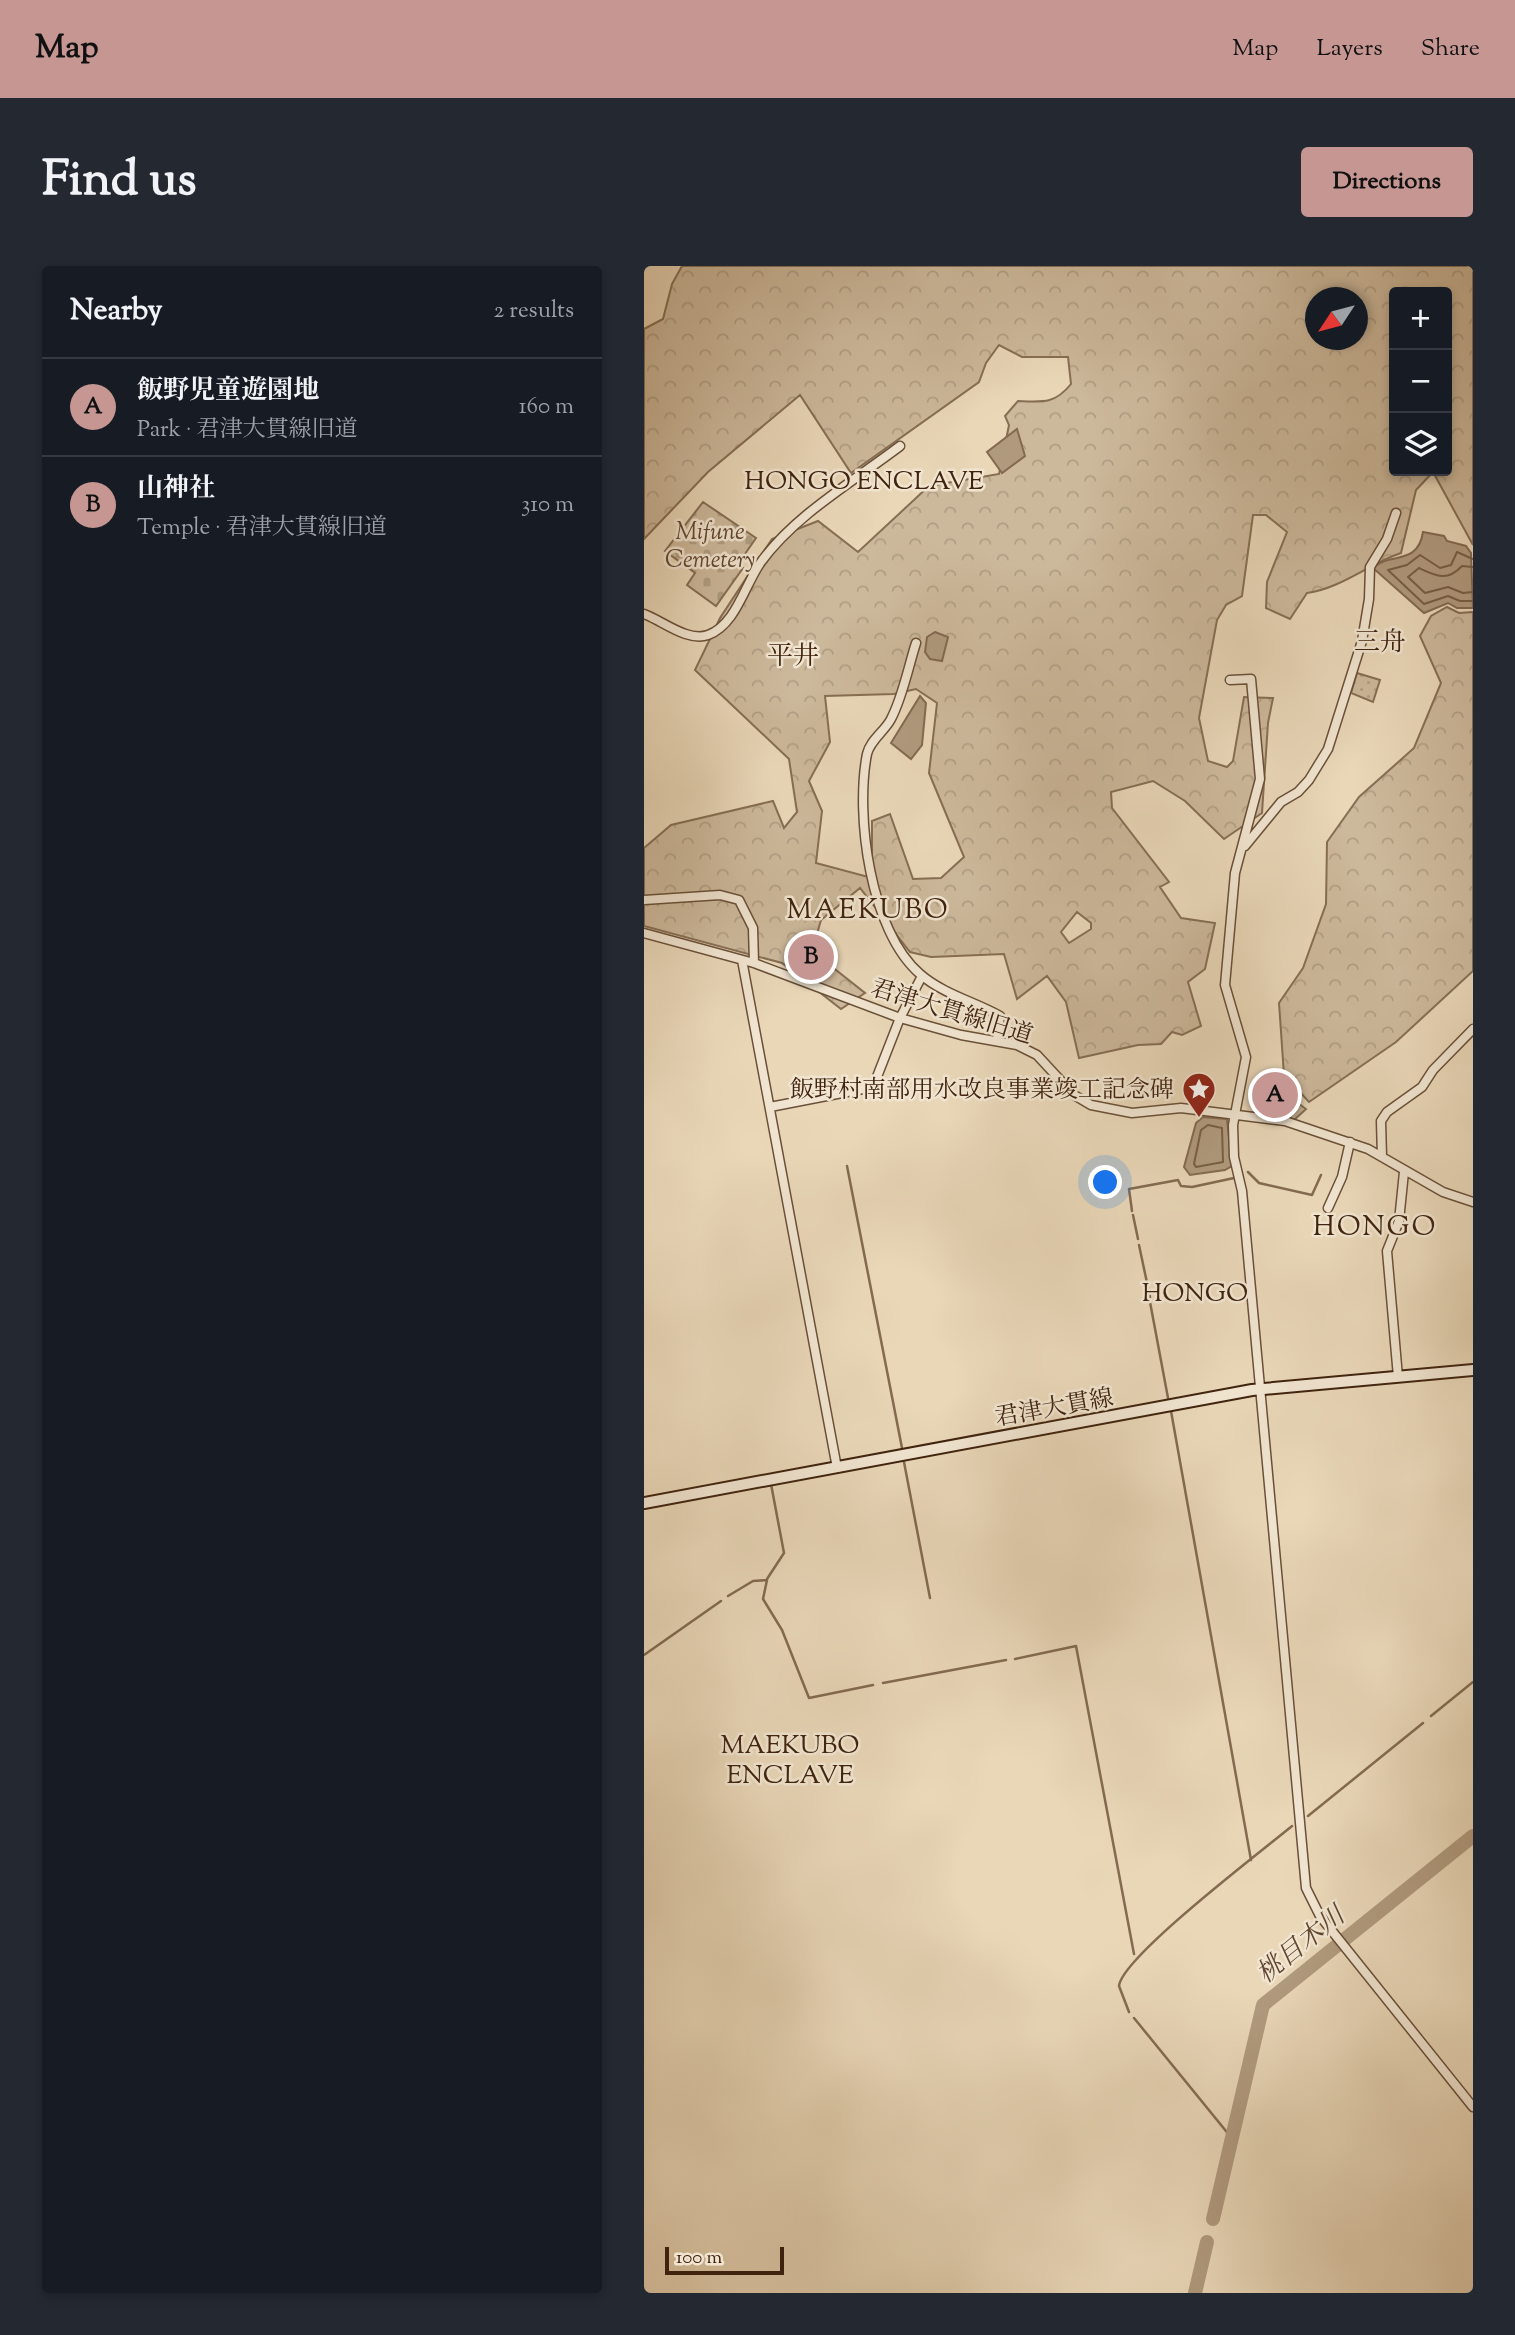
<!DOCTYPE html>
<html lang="en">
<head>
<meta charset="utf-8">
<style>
	:root { --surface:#171b24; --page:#242831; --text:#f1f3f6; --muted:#9ea1a6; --line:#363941; --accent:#c59692 }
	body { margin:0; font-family:"Sorts Mill Goudy","Noto Serif JP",serif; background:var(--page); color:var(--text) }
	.controls { position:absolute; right:21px; top:21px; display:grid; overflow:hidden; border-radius:7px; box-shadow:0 4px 10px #0003 }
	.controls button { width:63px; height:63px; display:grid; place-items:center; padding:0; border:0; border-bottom:2px solid var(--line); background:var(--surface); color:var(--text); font:35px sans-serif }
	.compass { position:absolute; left:661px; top:21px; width:63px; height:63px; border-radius:50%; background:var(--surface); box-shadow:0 4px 10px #0003; rotate:234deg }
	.scale { position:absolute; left:21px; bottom:18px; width:119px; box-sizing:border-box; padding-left:7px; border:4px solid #40230e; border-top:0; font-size:19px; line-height:24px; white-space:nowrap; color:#40230e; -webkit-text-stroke:5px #f1e5d1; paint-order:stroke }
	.you { position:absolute; left:462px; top:917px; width:24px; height:24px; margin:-18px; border:5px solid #fff; border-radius:50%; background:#1a73e8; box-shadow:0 0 0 10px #1a73e833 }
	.badge { display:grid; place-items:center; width:46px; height:46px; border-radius:50%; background:var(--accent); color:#111; font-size:23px; font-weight:700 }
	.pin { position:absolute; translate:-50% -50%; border:4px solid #fff; box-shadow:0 2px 7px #0006 }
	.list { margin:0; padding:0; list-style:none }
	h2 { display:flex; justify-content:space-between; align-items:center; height:91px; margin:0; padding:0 28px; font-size:30px }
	h2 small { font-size:23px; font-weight:400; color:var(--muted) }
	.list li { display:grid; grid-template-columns:46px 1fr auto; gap:21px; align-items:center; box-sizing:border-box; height:98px; padding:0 28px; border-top:2px solid var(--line) }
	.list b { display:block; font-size:26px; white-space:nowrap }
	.list p { margin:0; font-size:23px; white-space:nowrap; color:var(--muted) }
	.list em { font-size:23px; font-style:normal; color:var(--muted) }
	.icon { flex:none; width:38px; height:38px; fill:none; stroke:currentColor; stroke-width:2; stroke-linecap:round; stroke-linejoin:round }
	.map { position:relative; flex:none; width:829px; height:2027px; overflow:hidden; border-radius:7px }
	header { display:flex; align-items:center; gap:42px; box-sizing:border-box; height:98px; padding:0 35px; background:var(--accent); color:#111 }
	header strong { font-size:33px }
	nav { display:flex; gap:38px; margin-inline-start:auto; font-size:24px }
	.intro { display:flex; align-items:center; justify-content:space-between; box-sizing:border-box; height:168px; padding:0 42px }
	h1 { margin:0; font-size:49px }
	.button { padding:18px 32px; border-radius:7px; background:var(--accent); color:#111; font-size:24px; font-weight:700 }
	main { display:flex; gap:42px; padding:0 42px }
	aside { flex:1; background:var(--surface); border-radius:7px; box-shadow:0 4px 10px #0003 }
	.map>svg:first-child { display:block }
	.grass { fill:url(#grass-dots); stroke:#866e54; stroke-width:2 }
	.forest { fill:url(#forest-crowns); stroke:#866e54; stroke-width:2; fill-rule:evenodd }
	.cemetery { fill:url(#cemetery-stones); stroke:#866e54; stroke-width:2 }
	.park { fill:#ccb89b; stroke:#866e54; stroke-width:2 }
	.water { fill:#b09a7e; stroke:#836a51; stroke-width:2 }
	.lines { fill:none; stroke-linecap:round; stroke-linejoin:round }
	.shore { stroke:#785e46; stroke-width:2 }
	.stream { stroke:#836a51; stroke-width:2.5 }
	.river { stroke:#b09a7e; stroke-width:14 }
	.minor-casing { stroke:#6a5038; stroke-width:11 }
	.secondary-casing { stroke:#40230e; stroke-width:14 }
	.minor { stroke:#f1e5d1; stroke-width:8 }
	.secondary { stroke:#f1e5d1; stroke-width:10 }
	.labels { text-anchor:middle; stroke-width:5; stroke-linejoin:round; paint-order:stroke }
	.park-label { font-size:24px; font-style:italic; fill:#634831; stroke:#f1e5d1 }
	.street-label { font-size:24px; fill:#40230e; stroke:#f1e5d1 }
	.poi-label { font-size:24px; fill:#40230e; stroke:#f1e5d1; text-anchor:end }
	.neighbourhood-label { font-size:26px; fill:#40230e; stroke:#f1e5d1 }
	.water-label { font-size:26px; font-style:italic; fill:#624730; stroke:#f1e5d1 }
	.quarter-label { font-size:28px; letter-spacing:2px; fill:#40230e; stroke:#f1e5d1 }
</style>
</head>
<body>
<header>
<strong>Map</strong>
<nav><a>Map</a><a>Layers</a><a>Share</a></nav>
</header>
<div class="intro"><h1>Find us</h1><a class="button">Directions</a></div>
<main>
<aside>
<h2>Nearby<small>2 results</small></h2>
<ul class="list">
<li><span class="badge">A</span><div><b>飯野児童遊園地</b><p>Park · 君津大貫線旧道</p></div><em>160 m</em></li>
<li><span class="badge">B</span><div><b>山神社</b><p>Temple · 君津大貫線旧道</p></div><em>310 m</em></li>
</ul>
</aside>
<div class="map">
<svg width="829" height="2027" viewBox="0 0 829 2027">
	<defs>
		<pattern id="grass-dots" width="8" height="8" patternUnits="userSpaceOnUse" patternTransform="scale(1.75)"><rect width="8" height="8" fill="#ccb89b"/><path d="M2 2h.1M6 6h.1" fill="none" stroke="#b09e84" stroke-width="1.8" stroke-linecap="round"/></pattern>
		<pattern id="forest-crowns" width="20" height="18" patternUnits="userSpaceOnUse" patternTransform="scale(1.75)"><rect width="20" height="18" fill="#ccb89b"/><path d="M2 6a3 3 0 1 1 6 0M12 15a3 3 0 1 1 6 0" fill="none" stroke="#b09e84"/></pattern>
		<pattern id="cemetery-stones" width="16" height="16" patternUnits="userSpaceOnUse" patternTransform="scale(1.75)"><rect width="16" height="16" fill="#ccb89b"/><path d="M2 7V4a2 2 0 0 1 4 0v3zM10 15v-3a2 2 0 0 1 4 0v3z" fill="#b09e84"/></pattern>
	</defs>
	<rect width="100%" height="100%" fill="#e9d7b8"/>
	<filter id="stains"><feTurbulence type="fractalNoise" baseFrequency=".00286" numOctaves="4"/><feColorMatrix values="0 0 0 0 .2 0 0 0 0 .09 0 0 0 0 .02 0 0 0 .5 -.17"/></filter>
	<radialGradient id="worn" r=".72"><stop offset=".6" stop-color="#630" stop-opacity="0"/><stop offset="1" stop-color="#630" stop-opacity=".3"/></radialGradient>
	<!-- grass -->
	<path class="grass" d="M713,407L736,414L729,436L707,427Z"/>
	<!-- forest -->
	<path class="forest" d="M38,0H829V279L789,206L772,224L757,287C724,298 698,322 663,327L646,353L622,342L623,316L643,266L622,249H609L598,330L582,339L573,354L555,452L564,495L583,501L589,495L600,431L629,432L624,457L618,547L580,573L541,535L509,515L467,526L468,542L525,616L516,621L537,652L571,657L561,703L544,716L557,760L538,769L528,766L517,778L494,779L435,792L422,736L403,710L373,733L360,688L287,691L266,686L216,622L177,654L168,685L221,727L197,743L138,697L0,660V582L27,559L129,535L140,562L153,546L145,493L51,404L76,352L128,273L174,255L214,286L285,220L355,208L365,159L361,150L374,135C399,136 411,138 427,118L424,91H378L355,79L342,97L335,116L207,207L156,129L64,206L0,273V63L19,53L28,18ZM750,26H803V205H750ZM671,32H713V74H671ZM272,423L293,437L285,507L320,591L297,612L269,613L246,548L228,555V612L172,597L178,545L165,515L186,476L181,430L250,428ZM433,646L447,657V663L425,677L417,666Z
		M803,341L815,347L829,346V705L752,776L665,836L640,809L635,737L659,702L682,638L683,576L715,531L770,482L797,417L776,370L787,350Z"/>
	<!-- cemetery -->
	<path class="cemetery" d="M59,236L112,272L94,298L99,302L72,340L43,319L51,307L21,285Z"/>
	<!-- park -->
	<path class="park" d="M632,804L643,829L662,843L650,854L617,846L615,843L619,829Z"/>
	<!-- water -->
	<path class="water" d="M373,163L381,190L358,207L343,186Z
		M779,266L800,270L803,275L822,280L827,287L829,342H813L804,337L780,347L729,302C745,286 774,300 779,266Z
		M291,366L304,371L298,395L286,393L281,386L283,371Z
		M276,430L282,437L278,479L267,493L247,477Z
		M559,851L583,853L588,900L581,904L546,909L540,901L552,857Z"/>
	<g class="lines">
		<!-- shore -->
		<path class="shore" d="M829,293L813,286L807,299L796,302L776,289L763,299L744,304L780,338L804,330L816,335H829
			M829,301L818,300C803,316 792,310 775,302L764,311L781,327L804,321L819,327L829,326
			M564,859L578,862L579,896L552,901L550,898L557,864Z"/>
		<!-- stream -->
		<path class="stream" d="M203,900L258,1182
			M604,906L615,917L668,929L677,909
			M488,945L485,923L534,914L537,920L548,921L590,912
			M489,949L494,973
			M495,979L506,1031
			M506,1036L524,1132
			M527,1145L607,1594
			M260,1196L286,1332
			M123,1313L140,1287L127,1218
			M84,1330L109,1315L123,1314L119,1333L138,1364L165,1432L229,1419
			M0,1389L77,1335
			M371,1393L432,1380L490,1688
			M239,1417L362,1394
			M787,1450L829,1416
			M664,1550L779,1457
			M485,1746L475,1720C478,1691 618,1585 648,1560
			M490,1752L586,1870"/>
		<!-- river -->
		<path class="river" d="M569,1953L619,1739L829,1570
			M551,2027L563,1976"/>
		<defs>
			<path id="minor" d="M0,348C19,355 43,376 64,369C92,359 101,318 117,296C151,249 210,215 256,180
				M272,377C264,402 259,430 247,453C241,465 226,474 223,488C211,549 226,665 276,708C299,728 331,736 356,750L353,774
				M586,414L607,413L616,513L591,607L581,719L602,791L589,859L590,891L598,925L662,1622L676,1650L829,1841
				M601,580L637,536L654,526L665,514L684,483L718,375L725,333L726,301L743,273L752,247
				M0,634L76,629L95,634L109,662L110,697
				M0,667L110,697L256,752L317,769L373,779L393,789L430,829L447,839L488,847L537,842L641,855L724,883L799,926L829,936
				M98,694L193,1202
				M126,841L229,821L256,752L278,710
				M738,891L737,855L743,846L778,821L789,804L829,763
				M684,942L698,911L706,876
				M754,1111L743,985L755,955L760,906"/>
			<path id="secondary" d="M0,1237L608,1124L829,1104"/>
		</defs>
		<!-- minor casing -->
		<use href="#minor" class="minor-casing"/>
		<!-- secondary casing -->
		<use href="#secondary" class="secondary-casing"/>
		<!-- minor -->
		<use href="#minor" class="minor"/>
		<!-- secondary -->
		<use href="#secondary" class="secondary"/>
	</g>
	<!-- icons -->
	<defs>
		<symbol id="sight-pin" viewBox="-11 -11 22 30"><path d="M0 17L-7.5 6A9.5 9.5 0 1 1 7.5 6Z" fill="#8f2418" stroke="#f1e5d1"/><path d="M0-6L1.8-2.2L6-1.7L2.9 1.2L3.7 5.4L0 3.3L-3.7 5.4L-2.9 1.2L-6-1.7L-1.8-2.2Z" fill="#fff"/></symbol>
	</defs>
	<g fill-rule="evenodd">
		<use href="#sight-pin" x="536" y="804" width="38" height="52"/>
	</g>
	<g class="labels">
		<!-- park labels -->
		<g class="park-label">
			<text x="66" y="273">Mifune<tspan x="66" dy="28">Cemetery</tspan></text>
		</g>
		<!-- street labels -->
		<g class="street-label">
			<text transform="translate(308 745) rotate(17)" y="8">君津大貫線旧道</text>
			<text transform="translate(410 1141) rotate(-10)" y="8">君津大貫線</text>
		</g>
		<!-- poi labels -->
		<g class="poi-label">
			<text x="530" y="831">飯野村南部用水改良事業竣工記念碑</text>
		</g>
		<!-- neighbourhood labels -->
		<g class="neighbourhood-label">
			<text x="220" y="223">HONGO ENCLAVE</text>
			<text x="736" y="384">三舟</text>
			<text x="149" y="398">平井</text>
			<text x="551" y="1035">HONGO</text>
			<text x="146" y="1487">MAEKUBO<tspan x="146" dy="30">ENCLAVE</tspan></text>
		</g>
		<!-- water labels -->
		<g class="water-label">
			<text transform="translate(656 1678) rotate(-39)" y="9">桃目木川</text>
		</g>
		<!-- quarter labels -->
		<g class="quarter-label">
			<text x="224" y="652">MAEKUBO</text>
			<text x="731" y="969">HONGO</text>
		</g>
	</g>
	<rect width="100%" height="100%" filter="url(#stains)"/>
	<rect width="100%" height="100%" fill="url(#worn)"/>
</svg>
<div class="controls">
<button>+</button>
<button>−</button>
<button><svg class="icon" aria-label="layers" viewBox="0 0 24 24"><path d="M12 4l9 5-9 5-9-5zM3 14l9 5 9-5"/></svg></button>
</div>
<svg class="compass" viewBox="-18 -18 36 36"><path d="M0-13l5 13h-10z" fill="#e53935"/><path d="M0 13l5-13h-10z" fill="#9ea1a6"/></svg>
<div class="scale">100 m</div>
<div class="you"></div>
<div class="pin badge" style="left:631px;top:829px">A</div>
<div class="pin badge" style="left:167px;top:691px">B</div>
</div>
</main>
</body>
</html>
